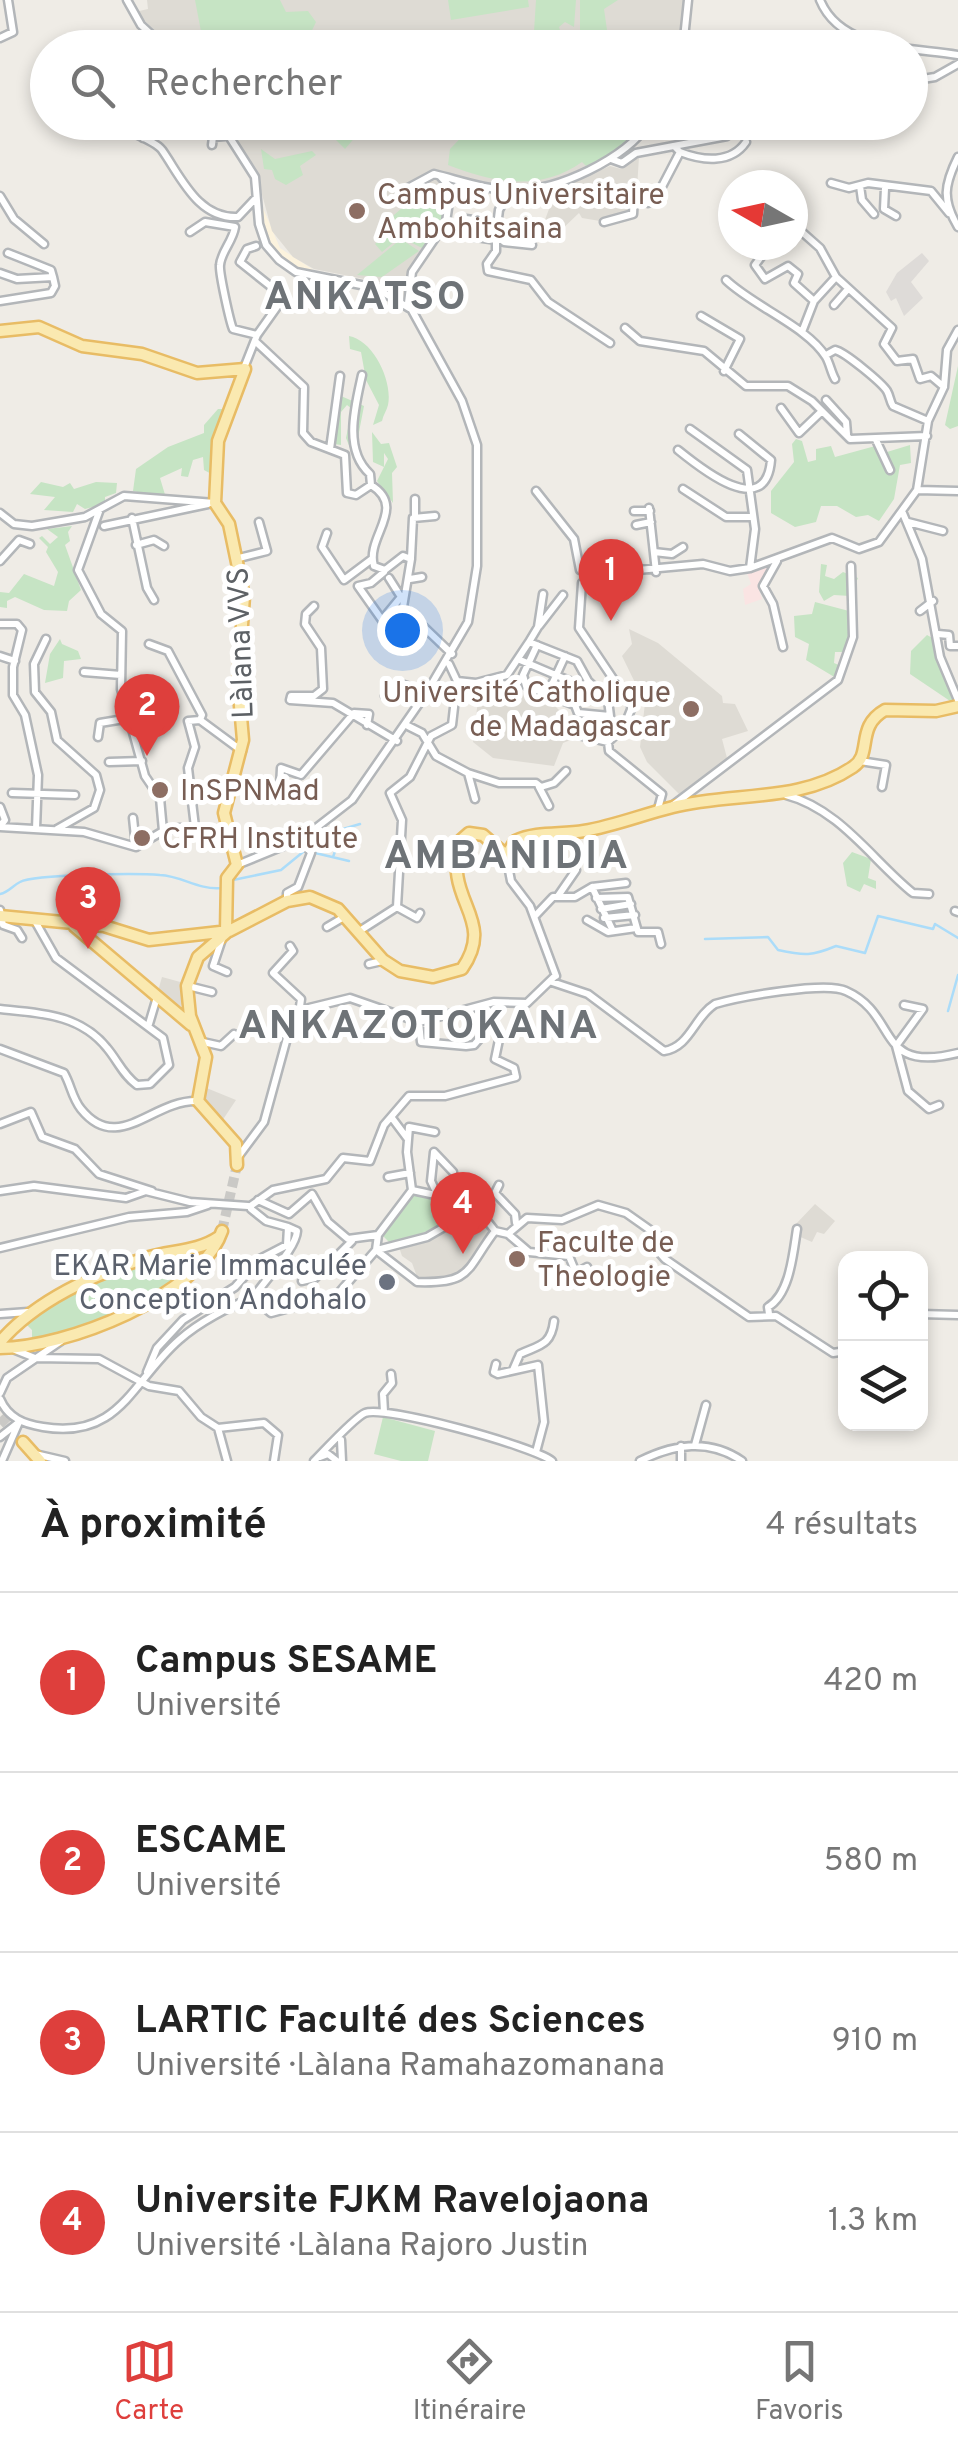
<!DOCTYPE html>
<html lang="fr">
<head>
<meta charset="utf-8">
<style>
	:root { --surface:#fff; --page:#f6f6f6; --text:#222; --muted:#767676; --line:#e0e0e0; --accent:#de3f3c }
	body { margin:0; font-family:Overpass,sans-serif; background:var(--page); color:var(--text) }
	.controls { position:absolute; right:30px; bottom:30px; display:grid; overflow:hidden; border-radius:20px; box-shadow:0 5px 15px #0003 }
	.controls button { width:90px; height:90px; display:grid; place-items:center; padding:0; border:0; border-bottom:2px solid var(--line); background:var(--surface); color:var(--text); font:50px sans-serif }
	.compass { position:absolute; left:718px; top:170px; width:90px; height:90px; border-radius:50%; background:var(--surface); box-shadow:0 5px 15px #0003; rotate:279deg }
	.you { position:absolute; left:402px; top:630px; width:35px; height:35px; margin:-25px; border:8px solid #fff; border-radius:50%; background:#1a73e8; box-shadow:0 0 0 15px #1a73e833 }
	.badge { display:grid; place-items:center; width:65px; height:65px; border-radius:50%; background:var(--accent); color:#fff; font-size:32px; font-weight:700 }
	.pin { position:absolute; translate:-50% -82px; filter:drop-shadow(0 2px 5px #0008) }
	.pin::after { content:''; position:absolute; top:52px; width:35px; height:30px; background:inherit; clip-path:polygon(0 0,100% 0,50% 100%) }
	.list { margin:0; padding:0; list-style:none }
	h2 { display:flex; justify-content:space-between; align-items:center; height:130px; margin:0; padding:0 40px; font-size:42px }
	h2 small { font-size:32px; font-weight:400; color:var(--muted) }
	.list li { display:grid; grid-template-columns:65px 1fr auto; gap:30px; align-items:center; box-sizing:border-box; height:180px; padding:0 40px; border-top:2px solid var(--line) }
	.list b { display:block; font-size:38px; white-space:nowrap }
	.list p { margin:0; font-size:32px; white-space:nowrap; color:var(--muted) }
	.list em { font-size:32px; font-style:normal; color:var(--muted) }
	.icon { flex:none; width:55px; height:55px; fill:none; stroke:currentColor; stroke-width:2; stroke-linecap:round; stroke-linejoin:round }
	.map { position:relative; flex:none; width:958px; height:1461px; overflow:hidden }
	.search { position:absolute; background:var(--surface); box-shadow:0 5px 15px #0003; left:30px; right:30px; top:30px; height:110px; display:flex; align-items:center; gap:25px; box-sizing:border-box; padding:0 35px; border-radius:55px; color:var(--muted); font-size:38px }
	.sheet { height:850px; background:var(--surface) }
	nav { display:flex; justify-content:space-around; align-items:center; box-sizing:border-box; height:140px; border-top:2px solid var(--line); background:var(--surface); font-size:28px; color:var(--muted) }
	nav a { display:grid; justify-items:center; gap:5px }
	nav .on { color:var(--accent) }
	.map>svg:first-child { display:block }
	.commercial { fill:#fcf3de }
	.industrial { fill:#dedbd8 }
	.education { fill:#dedbd4 }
	.medical { fill:#fae4e3 }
	.green { fill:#c6e4c4 }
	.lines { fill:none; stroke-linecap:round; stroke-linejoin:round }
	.stream { stroke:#abdcf9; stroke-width:2.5 }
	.major-tunnel { stroke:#cac9c6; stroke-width:10; stroke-dasharray:10 5; stroke-linecap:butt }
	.minor-casing { stroke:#b3b6b9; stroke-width:11 }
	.major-casing { stroke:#e8bc65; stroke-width:15 }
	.minor { stroke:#fff; stroke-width:6 }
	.major { stroke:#fae9b0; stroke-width:10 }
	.education-dot { fill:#8d6e63; stroke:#fff; stroke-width:4 }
	.worship-dot { fill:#6b7280; stroke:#fff; stroke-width:4 }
	.labels { text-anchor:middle; stroke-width:10; stroke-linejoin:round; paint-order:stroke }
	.education-label { font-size:30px; fill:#785e54; stroke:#fff; text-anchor:start }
	.street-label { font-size:30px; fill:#5d6165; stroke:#fff }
	.worship-label { font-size:30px; fill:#5b616d; stroke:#fff; text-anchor:end }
	.district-label { font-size:40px; font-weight:bold; letter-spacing:2.5px; fill:#6e7377; stroke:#fff }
</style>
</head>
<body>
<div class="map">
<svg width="958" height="1461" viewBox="0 0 958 1461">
	<rect width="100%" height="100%" fill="#efece6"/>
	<!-- commercial -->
	<path class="commercial" d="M263,208L280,248L315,271L312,275L287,264L271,247L258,211Z"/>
	<!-- industrial -->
	<path class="industrial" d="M922,253L929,261L911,282L923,298L904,316L896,298L891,301L886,292L897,273Z"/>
	<!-- education -->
	<path class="education" d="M147,0H688L681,48L173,47L135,12L148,9Z
		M222,123H648L611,157L570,176L510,190L473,182L459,188L436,233L412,264L404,299L384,283L314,269L293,257L272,231L254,165L243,157Z
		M639,157L637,188L626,197L634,212L612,223L582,218L579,213L557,234L538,239L549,209L541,198V188L568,185L610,166L621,169Z
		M629,629L658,643L722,696L723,703L735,704L748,731L722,739L727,758L679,794L647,762L640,747L645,703L622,656L632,644Z
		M498,680L555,706L579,730L609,732L607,744L573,739L563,743L554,766L493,758L473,742L480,683Z
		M162,977L184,983V1000L178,1011L158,991Z
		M204,1087L236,1100L220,1124L205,1105Z
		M815,1204L835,1221L824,1234L817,1232L812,1242L798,1236L795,1225Z
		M485,1223L492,1232L466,1275L419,1282L412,1263L402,1256L399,1247L421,1244L451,1224Z"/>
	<!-- medical -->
	<path class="medical" d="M778,563L759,590L762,599L745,605L743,589L751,584L747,573Z"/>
	<!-- green -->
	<path class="green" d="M195,0H280L286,12L308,11L316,22L306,43L310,47H204Z
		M448,0H528L529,7L451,20Z
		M536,0H576L574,27L565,22L559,27L563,40L574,47H533Z
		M580,0H618L604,9L607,30L602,41L606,47L589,45L580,35Z
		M328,122H381V123L364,139L358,134L345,149L323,127Z
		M475,123H644L613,154L586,166L582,162C539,192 495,183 448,165L450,149Z
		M261,149L275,159L312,151L316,155L300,166L303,175L286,185L275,179L272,170L264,169Z
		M418,194L447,213L424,249L400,237L382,252L375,244L391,228L386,222Z
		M401,239L419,251L382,277L357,275Z
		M349,336C373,340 393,381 388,405C387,410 383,415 382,421L373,425L379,405L366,380L361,352L350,349Z
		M958,366V426L950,429L945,425Z
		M341,396L364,406L354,458L346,438L352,409L347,405L341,412V445L334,444Z
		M218,409H225L215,476L204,470L203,457L193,460L188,477L181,476L182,468L160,478L166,498L133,491L136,469L168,447L204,433V425Z
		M372,432L381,444L389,443L397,467L392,473L393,503L377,481L388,459L384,453V467L373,462Z
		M796,439L802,441L808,462L816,460V449L831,446L835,457L879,445L887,452L910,445L911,463L900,465L894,499L879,521L868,515L856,517L837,506H821L816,522L795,527L771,513V491L794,462L792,444Z
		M41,482L63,487L70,483L74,489L96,482L117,483L116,493L105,497V504L85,509L77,504L73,512L44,510L55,497L30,494Z
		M72,526L68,532L70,541L65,545L81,590L69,601L67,611L44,610L15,597L7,601V608L0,607V592L9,593L24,574L54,586L58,572L46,552L48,547L39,538L42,536L50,544L58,537L47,529Z
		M821,564L827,565L825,576L834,579L843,572L858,578L850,596L834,595L824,601L819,592Z
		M815,602L849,611L848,652H835L834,663L841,666L836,678L806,660L809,644L795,637L794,616L812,614Z
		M927,635L936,640L953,703L910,674L911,651Z
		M60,639L62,644L78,651L81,659L64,661L63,678L45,683L50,654Z
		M852,852L871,859L868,878L876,881V889L864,884L860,892L847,886L843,863Z
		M413,1193L470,1204L469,1217C441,1222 418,1238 390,1243L382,1235Z
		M174,1256L183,1276L142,1308L32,1343V1330L23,1321L28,1312L144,1259Z
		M383,1417L435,1431L428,1461H401L374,1454Z"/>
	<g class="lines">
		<!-- stream -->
		<path class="stream" d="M311,852L349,861
			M333,857L343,829L360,824
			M233,880L281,870L314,843
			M0,894C9,892 12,886 20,882C35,874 138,873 160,875C182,876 198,890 221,888
			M705,939L768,937L778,950C805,956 812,956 836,946L865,953L878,916L933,929L935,924L958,938
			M948,1011L958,975"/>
		<!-- major-tunnel -->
		<path class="major-tunnel" d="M222,1231L237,1165
			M0,1417L16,1434"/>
		<defs>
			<path id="minor" d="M127,0L141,25L166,48
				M820,0C841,51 911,47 958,55
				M0,38L13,32L8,0
				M683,48L688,0
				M910,81L935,77L958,64
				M220,122L255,177L259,224L266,245L279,260L296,272L376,288L409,308
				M127,130C137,135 156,142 162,150C181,177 198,219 238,217L254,200
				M143,138L158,122
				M212,145L213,137L225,136
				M680,152C703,161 731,164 746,142
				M958,157C944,185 942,200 958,227
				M611,159L622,163L636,153L727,136
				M831,183L849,188L868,183L931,191L949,213
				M860,186L862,200L874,214
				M408,188L434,174C459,180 486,190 512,190C557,192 625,159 650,122
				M885,188L884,209L896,216
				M510,190L499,210L496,234L504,242L532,245
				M0,196L14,219L44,244
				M466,219L495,223
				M604,222L633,214L634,195L648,203L655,200L680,152L675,147
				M793,224L820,248L836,277L892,328L884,344L897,361L913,359L920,379L931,376L944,387
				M190,232L205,222L235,227C233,241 221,252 220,265C219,273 230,322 233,329L257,335
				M496,234V251L487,264L488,271L531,280L548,302L610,343
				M469,236L497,240
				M767,249L755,265L765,279L788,266L798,274L794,283L814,301L836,277
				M8,253L51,270L53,277
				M0,273L17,279L53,277L55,286L51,293L0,301
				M726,280C753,306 808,327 826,357C830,364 831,372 835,379
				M834,305L848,289
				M701,316L740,339L724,371
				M625,328L640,341L704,351L746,386H788L812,401L850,439L927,436
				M802,332L814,301
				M256,342L304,387L303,433L311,442L345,455L347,493L356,495L371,485C408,508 365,537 374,566L385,570L403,556L411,559L403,607L452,654
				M826,355L835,350C845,352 882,383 887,391C890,396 890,402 893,406L928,421
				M244,368L257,335L284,297L240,262L247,249L256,246
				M362,375C355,407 343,450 370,474L371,485
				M826,400L846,422L847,434
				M781,408L799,433L822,411
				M690,429L747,470L755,529L750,568
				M876,440L890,470
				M330,449L340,376
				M678,450C699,467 766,522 771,460L739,434
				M683,489L726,517H753
				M917,490L958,491
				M536,491L574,539L580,570L593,573
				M415,499V517
				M649,508L656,572
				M100,509L78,570L101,614L122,631L121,689L145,776L160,798L163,831
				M634,511H650
				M902,511L922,559L940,657L958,700
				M0,513L14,524L32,526L85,517L124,496L215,503
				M132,518L147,588L154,600
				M908,522L943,531
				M636,525L651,522
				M104,526L208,504
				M327,533L322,547L344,580L372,559
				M136,545L154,540L164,546
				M654,552L672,554L683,547
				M239,558L267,551L259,522
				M411,558L413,518L435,516
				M0,561L19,540L30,544
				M777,561L763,586L773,604L783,647
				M384,572L371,583L358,586L382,620L401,597L389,578
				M410,579L422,577
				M314,606L306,614L305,624L321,648L323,689L314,696H291L290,700L333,703L397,741
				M920,611L933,601
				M0,624H17L22,630L13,667V695L25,715L38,775L36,829
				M539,626L563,595
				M938,634L949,635L950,646H958
				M46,639L34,664L35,692L51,712L57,740L96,775L100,790L94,808L57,829
				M529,642L538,627L543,594
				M149,644L168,651L202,715L200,720L242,751
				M537,645L523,675L526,686L575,705L578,713L610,716L608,700L588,681
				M0,656L15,661
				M84,672L121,675
				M457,681L476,683L507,675L529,642L577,661L588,681L584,687L520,660
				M548,693L565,656
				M385,696L401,684L427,692
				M575,705L584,687
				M408,726L422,733L436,756L468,773L499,783H536L541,787L554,783L566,771
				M565,732L608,742
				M98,737L100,723L130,718
				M860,761L886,765L882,787
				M109,762L142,761
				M468,773L475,799
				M280,787L281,768L301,775L354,713L369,714L367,725
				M539,787L549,806
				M12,793L75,795
				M786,795C840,809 873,861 913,893L929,894
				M672,806L838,680L853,637L851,566
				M0,807L5,820L0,826
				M658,809L662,794L609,751L608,742L624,727L632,707L579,628L582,583L594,574L703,564L730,571L750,568L832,538L859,549L879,542L917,490L928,421L944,387L947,350L958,330
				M133,818L136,847
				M0,827L84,832L136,847L163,831L180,828L229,832
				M195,827L188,768L195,747L188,721L200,720
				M506,855L511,881L530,906L556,976
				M237,865L303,838L352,800L427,692L468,622L477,566V445L462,401L408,303L412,272L446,222L451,188L440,176
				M558,896L576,870
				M596,898L628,897L638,932H658L661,944
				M287,900V893L298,887L311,853L304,842
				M397,907L417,918L420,913
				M601,909L631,904
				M0,910L3,925L17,930L22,938
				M955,911L958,912
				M535,916L553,897H575L592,887
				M604,918L635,915
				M587,920L608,932L636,928
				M327,927L344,917
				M612,929L592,887L626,883
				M358,932L397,907L402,820L390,793L410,777L431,736L452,725L457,681L449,664
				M222,939L213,966L227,972
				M290,946L293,951L273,973L301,999L299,1014
				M369,964L382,961
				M552,982L588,994L664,1051C690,1047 694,1017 715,1004C739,997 826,981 846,991C900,1015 874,1074 958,1053
				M188,986L212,992
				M904,1005L923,1009L896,1046L908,1091L929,1109L939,1105
				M0,1009C40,1013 80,1014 107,1048C118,1061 123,1075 137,1085L150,1084L169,1065L163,1038L56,958L35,921
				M149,1024L157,997
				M203,1042L221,1046L234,1034
				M0,1049L64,1073C71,1085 72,1098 81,1109C118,1155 152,1100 197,1101
				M392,1118L407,1138
				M0,1124L31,1112L42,1137L75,1149L99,1174L152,1191
				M238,1157L264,1122L290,1027L309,1008L350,998L419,1022L494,1002L527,1003L555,976
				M388,1177L410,1173
				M499,1185L495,1193L515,1214L516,1223
				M412,1190L473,1203L495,1231L508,1234
				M412,1190L407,1152L409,1127L435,1132
				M0,1191L34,1186L126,1198L146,1191L190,1202L248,1206
				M437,1194L431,1181L434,1152L453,1172
				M258,1200L289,1214L312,1194L328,1222L348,1239L378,1235
				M252,1205L273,1190L326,1179L343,1158L370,1161L384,1125L409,1096H445L516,1077L514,1068L495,1059L500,1035L497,1028H489L474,1045L466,1046L421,1042L419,1022
				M508,1234L527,1218L562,1220L598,1205L626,1213L660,1237L657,1250L665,1259L749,1317L776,1316L833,1353L846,1351
				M508,1234L529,1252L569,1256L576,1273L587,1267
				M0,1248L129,1217L187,1212L208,1205
				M376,1250L417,1282C473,1284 466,1269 495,1231
				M377,1250L427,1237L453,1222L487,1221
				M302,1281L315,1278L352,1241
				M253,1298L271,1313L337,1295L376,1250L378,1235L412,1190
				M253,1298C266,1278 296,1249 297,1231L288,1227
				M0,1314L28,1312
				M769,1314L768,1307C790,1294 793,1254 797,1229
				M920,1314L958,1315
				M15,1350L35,1358L99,1359L149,1386L179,1391L201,1417L218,1428L264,1423L278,1435L274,1461
				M496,1364L494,1372L498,1374L538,1365L544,1422L536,1452
				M513,1370L520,1354C539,1345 551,1346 554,1321
				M147,1372L157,1348L183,1320L235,1287L260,1259L287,1245L288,1227L266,1221L251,1209
				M0,1393L7,1378L61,1341
				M0,1399C8,1418 24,1424 43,1427C120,1440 132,1381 179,1340C198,1323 229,1306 253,1298
				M384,1412L383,1394L392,1383L391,1374
				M218,1428L227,1461
				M0,1437L19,1422
				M341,1440L342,1461
				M695,1445L706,1405
				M35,1454L65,1461
				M320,1457L328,1454L337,1461
				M2,1461L19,1422
				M314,1461C324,1451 355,1417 365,1413C385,1405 533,1446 552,1461
				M640,1461C674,1444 709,1438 742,1461
				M681,1461V1446"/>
			<path id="major" d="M0,331L39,327L82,346L142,354L197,373L245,369L218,441L215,503L229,524L244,596L238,683L243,740L224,813L237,865L227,878L226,931
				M507,855L515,841C537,831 561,835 584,831C614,826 644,814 673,807C732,792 800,803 853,767C873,754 855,727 885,710L936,711L958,706
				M0,916L104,926L149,940L229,931L287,901L310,897L338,909L383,960L400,971L433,977L462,969C498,917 441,901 461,840L469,833L483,835L506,855
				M74,926L191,1025
				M227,932L198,957L187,986L190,1016L206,1057L198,1101L236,1144L237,1165
				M0,1342C35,1301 94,1274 146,1258C171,1250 197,1252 219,1237
				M0,1348C65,1348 200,1296 222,1231
				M23,1442L40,1461"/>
		</defs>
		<!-- minor casing -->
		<use href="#minor" class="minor-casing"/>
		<!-- major casing -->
		<use href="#major" class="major-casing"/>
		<!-- minor -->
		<use href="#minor" class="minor"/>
		<!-- major -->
		<use href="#major" class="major"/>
	</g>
	<!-- markers -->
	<g class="education-dot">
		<circle cx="357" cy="211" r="10"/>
		<circle cx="691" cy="709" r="10"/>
		<circle cx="160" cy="790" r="10"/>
		<circle cx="142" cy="838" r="10"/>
		<circle cx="517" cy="1259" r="10"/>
	</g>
	<circle class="worship-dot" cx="387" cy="1282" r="10"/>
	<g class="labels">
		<!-- education labels -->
		<g class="education-label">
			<text x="377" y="204">Campus Universitaire<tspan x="377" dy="34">Ambohitsaina</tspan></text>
			<text x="671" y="702" text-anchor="end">Université Catholique<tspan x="671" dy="34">de Madagascar</tspan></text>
			<text x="180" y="800">InSPNMad</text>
			<text x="162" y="848">CFRH Institute</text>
			<text x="537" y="1252">Faculte de<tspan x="537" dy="34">Theologie</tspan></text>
		</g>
		<!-- street labels -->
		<g class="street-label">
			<text transform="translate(240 643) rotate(-92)" y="10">Làlana VVS</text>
		</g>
		<!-- worship labels -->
		<g class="worship-label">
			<text x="367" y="1275">EKAR Marie Immaculée<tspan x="367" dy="34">Conception Andohalo</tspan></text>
		</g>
		<!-- district labels -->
		<g class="district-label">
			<text x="366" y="309">ANKATSO</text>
			<text x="507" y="868">AMBANIDIA</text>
			<text x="419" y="1038">ANKAZOTOKANA</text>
		</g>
	</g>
</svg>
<div class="controls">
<button><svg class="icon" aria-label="locate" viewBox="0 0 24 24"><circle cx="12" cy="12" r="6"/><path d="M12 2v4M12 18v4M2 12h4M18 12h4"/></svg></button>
<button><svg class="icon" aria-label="layers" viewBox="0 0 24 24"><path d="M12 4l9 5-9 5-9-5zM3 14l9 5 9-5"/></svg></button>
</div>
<svg class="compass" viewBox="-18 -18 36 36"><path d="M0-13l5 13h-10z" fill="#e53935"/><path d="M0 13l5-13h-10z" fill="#767676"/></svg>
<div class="you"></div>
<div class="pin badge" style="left:611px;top:621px">1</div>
<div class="pin badge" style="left:147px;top:756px">2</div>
<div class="pin badge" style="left:88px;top:949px">3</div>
<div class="pin badge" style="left:463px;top:1254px">4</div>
<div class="search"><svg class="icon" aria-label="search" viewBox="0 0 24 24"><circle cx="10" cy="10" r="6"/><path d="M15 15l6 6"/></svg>Rechercher</div>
</div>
<section class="sheet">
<h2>À proximité<small>4 résultats</small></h2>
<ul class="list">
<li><span class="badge">1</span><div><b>Campus SESAME</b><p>Université</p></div><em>420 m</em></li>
<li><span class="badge">2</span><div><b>ESCAME</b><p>Université</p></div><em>580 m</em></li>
<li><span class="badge">3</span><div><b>LARTIC Faculté des Sciences</b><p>Université · Làlana Ramahazomanana</p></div><em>910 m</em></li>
<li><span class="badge">4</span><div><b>Universite FJKM Ravelojaona</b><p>Université · Làlana Rajoro Justin</p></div><em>1.3 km</em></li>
</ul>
</section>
<nav>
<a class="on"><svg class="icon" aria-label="map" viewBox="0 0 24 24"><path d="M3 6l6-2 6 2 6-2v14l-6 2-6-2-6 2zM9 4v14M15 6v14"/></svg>Carte</a>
<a><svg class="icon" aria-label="directions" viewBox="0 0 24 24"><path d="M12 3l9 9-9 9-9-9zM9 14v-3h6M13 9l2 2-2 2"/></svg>Itinéraire</a>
<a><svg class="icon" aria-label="saved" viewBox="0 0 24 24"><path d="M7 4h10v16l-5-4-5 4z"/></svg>Favoris</a>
</nav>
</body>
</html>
